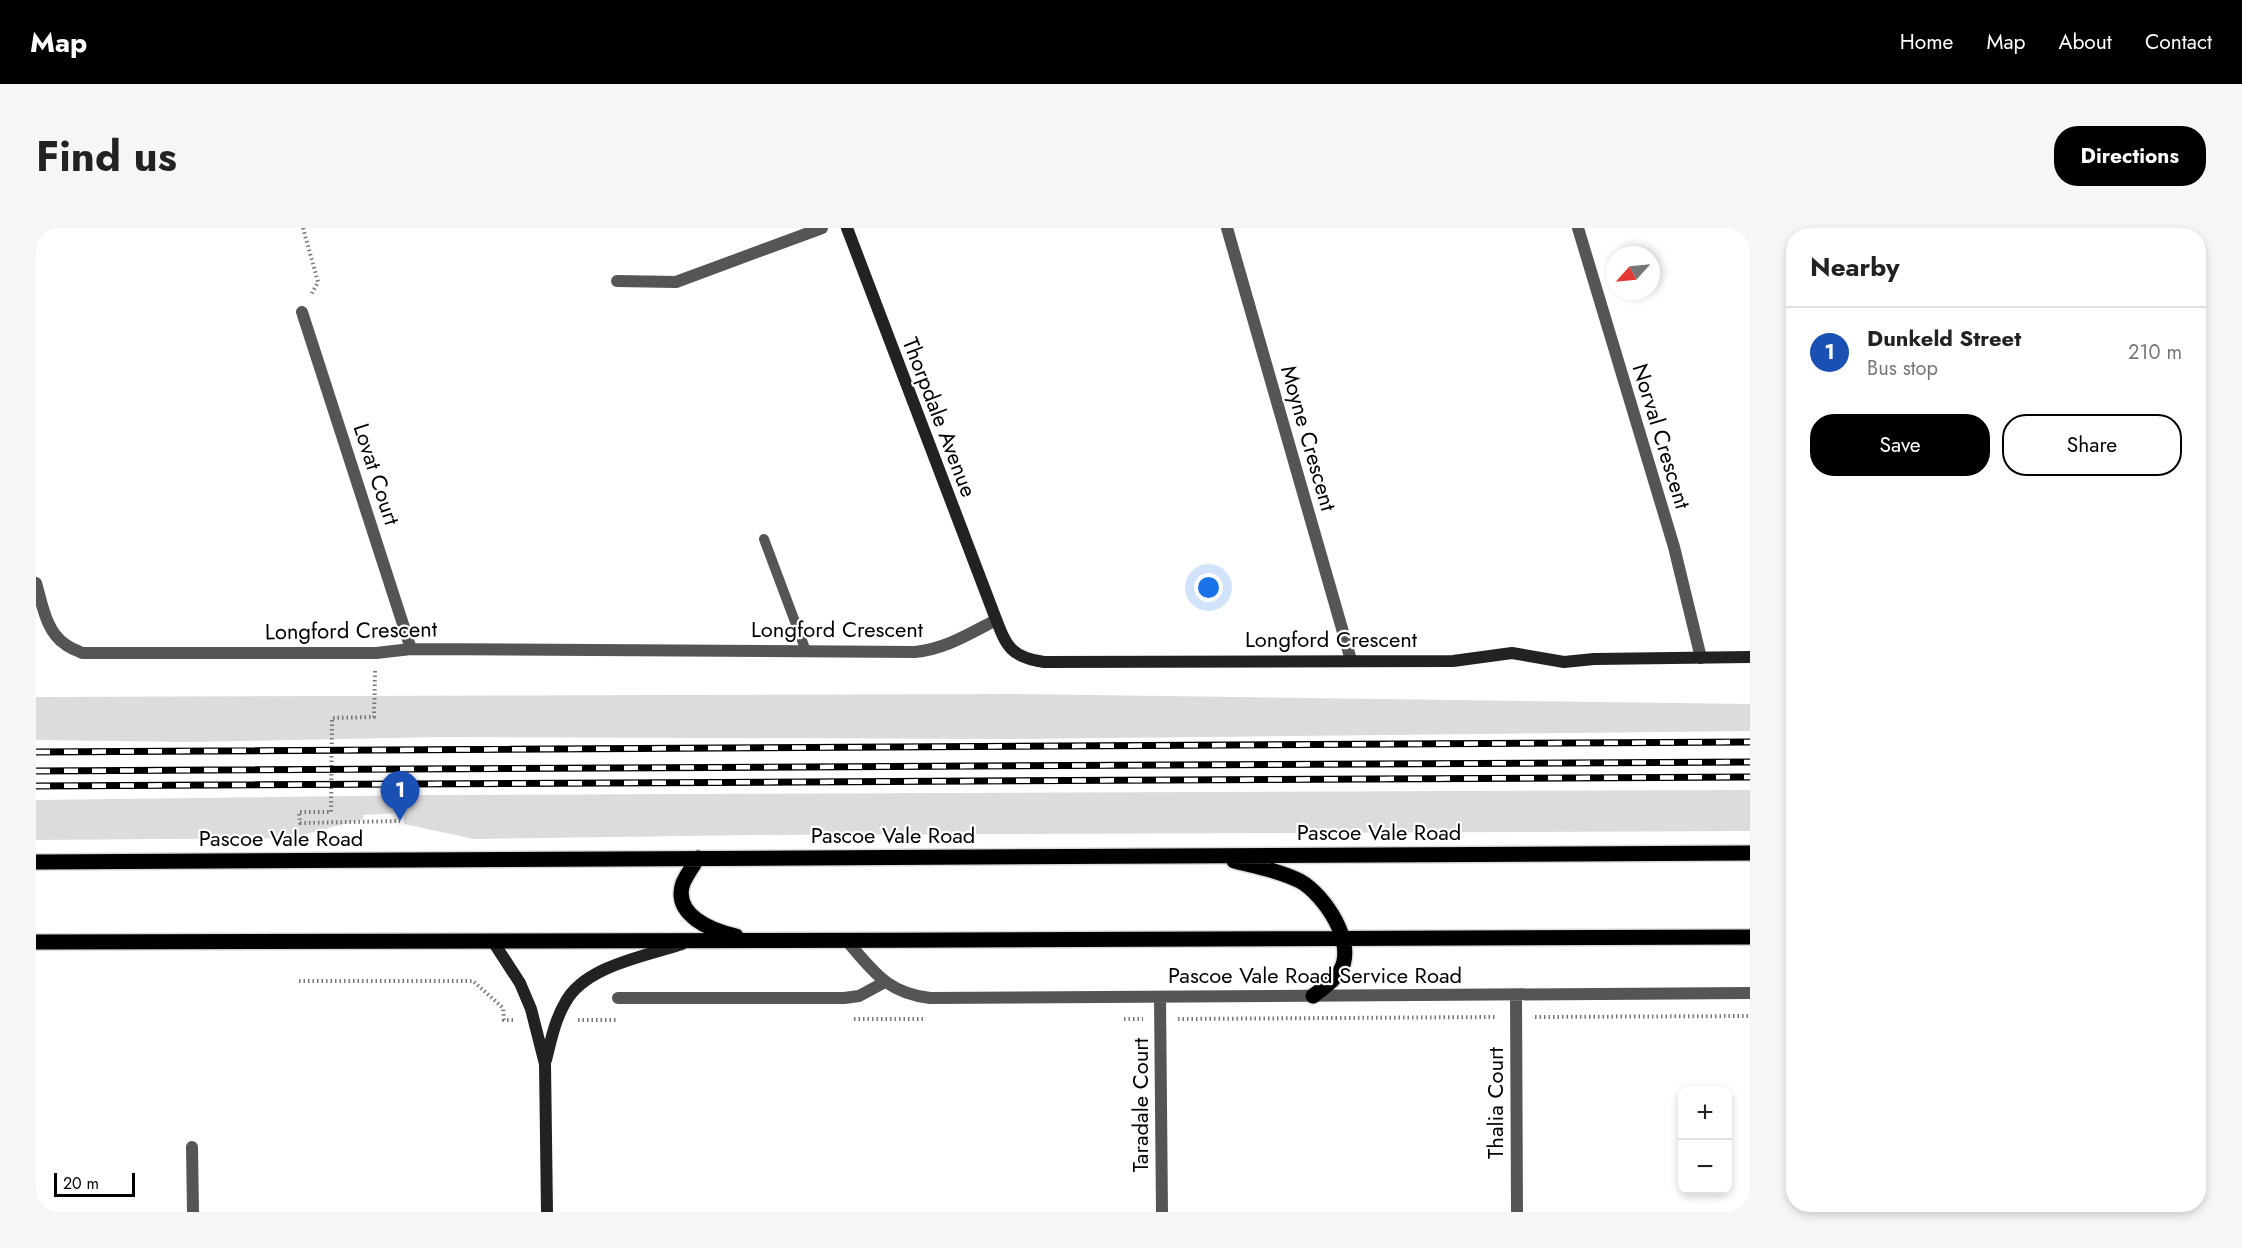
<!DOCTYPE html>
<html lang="en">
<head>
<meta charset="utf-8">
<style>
	:root { --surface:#fff; --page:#f6f6f6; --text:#222; --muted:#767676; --line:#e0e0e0; --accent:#000 }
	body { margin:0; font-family:Jost,sans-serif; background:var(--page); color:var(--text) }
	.controls { position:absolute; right:18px; bottom:18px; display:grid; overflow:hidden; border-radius:12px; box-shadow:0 3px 9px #0003 }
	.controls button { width:54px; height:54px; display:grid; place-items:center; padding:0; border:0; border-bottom:2px solid var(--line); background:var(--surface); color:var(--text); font:30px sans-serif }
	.compass { position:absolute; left:1570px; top:18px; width:54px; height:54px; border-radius:50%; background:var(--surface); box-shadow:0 3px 9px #0003; rotate:243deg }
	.scale { position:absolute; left:18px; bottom:15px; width:81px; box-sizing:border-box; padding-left:6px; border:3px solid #000; border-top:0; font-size:16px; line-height:21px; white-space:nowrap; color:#000; -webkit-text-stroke:4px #fff; paint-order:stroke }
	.you { position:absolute; left:1173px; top:360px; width:21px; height:21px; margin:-15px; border:4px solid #fff; border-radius:50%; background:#1a73e8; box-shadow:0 0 0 9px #1a73e833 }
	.badge { display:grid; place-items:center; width:39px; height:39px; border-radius:50%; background:var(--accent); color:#fff; font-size:20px; font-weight:700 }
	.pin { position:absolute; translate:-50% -50px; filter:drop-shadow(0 2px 3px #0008) }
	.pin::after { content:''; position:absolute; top:32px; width:21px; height:18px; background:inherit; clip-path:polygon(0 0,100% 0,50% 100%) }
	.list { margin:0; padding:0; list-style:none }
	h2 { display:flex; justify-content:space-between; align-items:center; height:78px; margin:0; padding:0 24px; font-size:26px }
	h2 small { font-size:20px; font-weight:400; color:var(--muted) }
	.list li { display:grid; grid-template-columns:39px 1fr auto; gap:18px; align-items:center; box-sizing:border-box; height:90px; padding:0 24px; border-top:2px solid var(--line) }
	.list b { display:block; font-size:22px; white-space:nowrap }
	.list p { margin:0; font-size:20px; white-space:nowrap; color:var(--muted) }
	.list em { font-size:20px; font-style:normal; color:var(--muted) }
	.actions { display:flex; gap:12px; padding:18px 24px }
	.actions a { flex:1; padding:14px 0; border:2px solid var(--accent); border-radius:24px; text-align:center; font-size:21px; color:var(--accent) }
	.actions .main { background:var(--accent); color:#fff }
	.map { position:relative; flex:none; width:1714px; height:984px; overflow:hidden; border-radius:24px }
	header { display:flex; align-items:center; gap:36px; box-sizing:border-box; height:84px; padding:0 30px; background:var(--accent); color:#fff }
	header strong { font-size:28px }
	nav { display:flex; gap:33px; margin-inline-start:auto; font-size:21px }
	.intro { display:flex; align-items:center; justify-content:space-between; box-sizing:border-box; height:144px; padding:0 36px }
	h1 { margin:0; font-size:42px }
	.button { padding:15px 27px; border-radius:24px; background:var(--accent); color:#fff; font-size:21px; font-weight:700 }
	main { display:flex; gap:36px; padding:0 36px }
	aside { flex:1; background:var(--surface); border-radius:24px; box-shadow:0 3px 9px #0003 }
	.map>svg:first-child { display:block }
	.green { fill:#dcdcdc }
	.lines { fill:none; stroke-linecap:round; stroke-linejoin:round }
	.primary-casing { stroke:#dbdbdb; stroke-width:18 }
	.path { stroke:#777; stroke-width:4; stroke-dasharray:1.5 3; stroke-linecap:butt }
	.lane { stroke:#555; stroke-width:10 }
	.street { stroke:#555; stroke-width:12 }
	.secondary { stroke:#222; stroke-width:12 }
	.primary { stroke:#000; stroke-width:15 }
	.rail-casing { stroke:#000; stroke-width:7 }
	.rail { stroke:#fff; stroke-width:4.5; stroke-dasharray:14; stroke-linecap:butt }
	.labels { text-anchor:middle; stroke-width:4.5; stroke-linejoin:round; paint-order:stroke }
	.street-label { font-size:22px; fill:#000; stroke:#fff }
</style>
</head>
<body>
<header>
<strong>Map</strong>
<nav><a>Home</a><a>Map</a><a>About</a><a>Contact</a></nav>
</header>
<div class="intro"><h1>Find us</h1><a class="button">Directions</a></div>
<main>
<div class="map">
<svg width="1714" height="984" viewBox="0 0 1714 984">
	<rect width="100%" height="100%" fill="#fff"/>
	<!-- green -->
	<path class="green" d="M980,466L1714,476V503L978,511L404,509L153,514L0,512V469Z
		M1714,562V603L718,607L438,611L368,596V585L327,587V591L255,610L0,612V572L392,567Z"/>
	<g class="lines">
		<defs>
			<path id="primary" d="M662,630C657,638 651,646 647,655C636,687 676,703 700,708
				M1198,633C1220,638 1243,643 1264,653C1289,667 1321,716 1304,743C1298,753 1286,761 1277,768
				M0,634L1714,625
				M0,714C571,712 1143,713 1714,709"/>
		</defs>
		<!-- primary casing -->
		<use href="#primary" class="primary-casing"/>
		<!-- path -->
		<path class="path" d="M267,0L282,54L275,67
			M339,443L338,489L296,490L295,584H263L264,595L364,593
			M263,753H437L467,780L468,792H477
			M1499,789L1714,788
			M818,791H888
			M1088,791H1107
			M1142,791L1461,789
			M542,792H582"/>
		<!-- lane -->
		<path class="lane" d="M728,311L770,423"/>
		<!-- street -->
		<path class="street" d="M1191,0L1315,432
			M1542,0L1638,319L1665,430
			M581,53L640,54L786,0
			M266,84L375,421
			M0,355C6,375 10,404 29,416C34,420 40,422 46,425H340L375,421L879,424C909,421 933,406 960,392
			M811,713C838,744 851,765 894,770L1714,765
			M1480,767L1481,984
			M1124,769L1126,984
			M582,770H808L823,768L849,754
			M156,919L157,984"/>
		<!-- secondary -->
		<path class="secondary" d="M811,0L958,386C970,417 973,429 1008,434L1417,433L1476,425L1528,434L1558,431L1714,429
			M456,712L484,755L495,781L509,836L511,984
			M510,832C515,812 519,792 529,775C548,738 610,728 646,716"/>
		<!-- primary -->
		<use href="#primary" class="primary"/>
		<defs>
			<path id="rail" d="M0,524L1714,514
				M0,543L1714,534
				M0,558L1714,549"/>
		</defs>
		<!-- rail casing -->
		<use href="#rail" class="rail-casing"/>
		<!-- rail -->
		<use href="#rail" class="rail"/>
	</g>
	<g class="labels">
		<!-- street labels -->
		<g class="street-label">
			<text transform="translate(904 189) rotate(69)" y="8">Thorpdale Avenue</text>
			<text transform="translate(1626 208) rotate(73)" y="8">Norval Crescent</text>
			<text transform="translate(1273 210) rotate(74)" y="8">Moyne Crescent</text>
			<text transform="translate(341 246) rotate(72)" y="8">Lovat Court</text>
			<text x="801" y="409">Longford Crescent</text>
			<text transform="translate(315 402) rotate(-1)" y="8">Longford Crescent</text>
			<text x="1295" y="419">Longford Crescent</text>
			<text x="1343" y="612">Pascoe Vale Road</text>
			<text x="857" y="615">Pascoe Vale Road</text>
			<text x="245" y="618">Pascoe Vale Road</text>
			<text x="1279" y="755">Pascoe Vale Road Service Road</text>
			<text transform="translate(1459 875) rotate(-90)" y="8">Thalia Court</text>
			<text transform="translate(1104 877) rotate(-90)" y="8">Taradale Court</text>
		</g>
	</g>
</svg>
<div class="controls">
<button>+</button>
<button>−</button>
</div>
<svg class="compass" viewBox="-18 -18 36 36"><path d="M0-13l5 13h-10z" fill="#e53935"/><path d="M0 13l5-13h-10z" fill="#767676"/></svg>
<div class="scale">20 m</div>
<div class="you"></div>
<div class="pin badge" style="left:364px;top:593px;background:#1a4fb4">1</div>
</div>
<aside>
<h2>Nearby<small></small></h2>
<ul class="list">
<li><span class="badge" style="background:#1a4fb4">1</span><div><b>Dunkeld Street</b><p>Bus stop</p></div><em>210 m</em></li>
</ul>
<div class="actions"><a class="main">Save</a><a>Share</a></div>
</aside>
</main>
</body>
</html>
